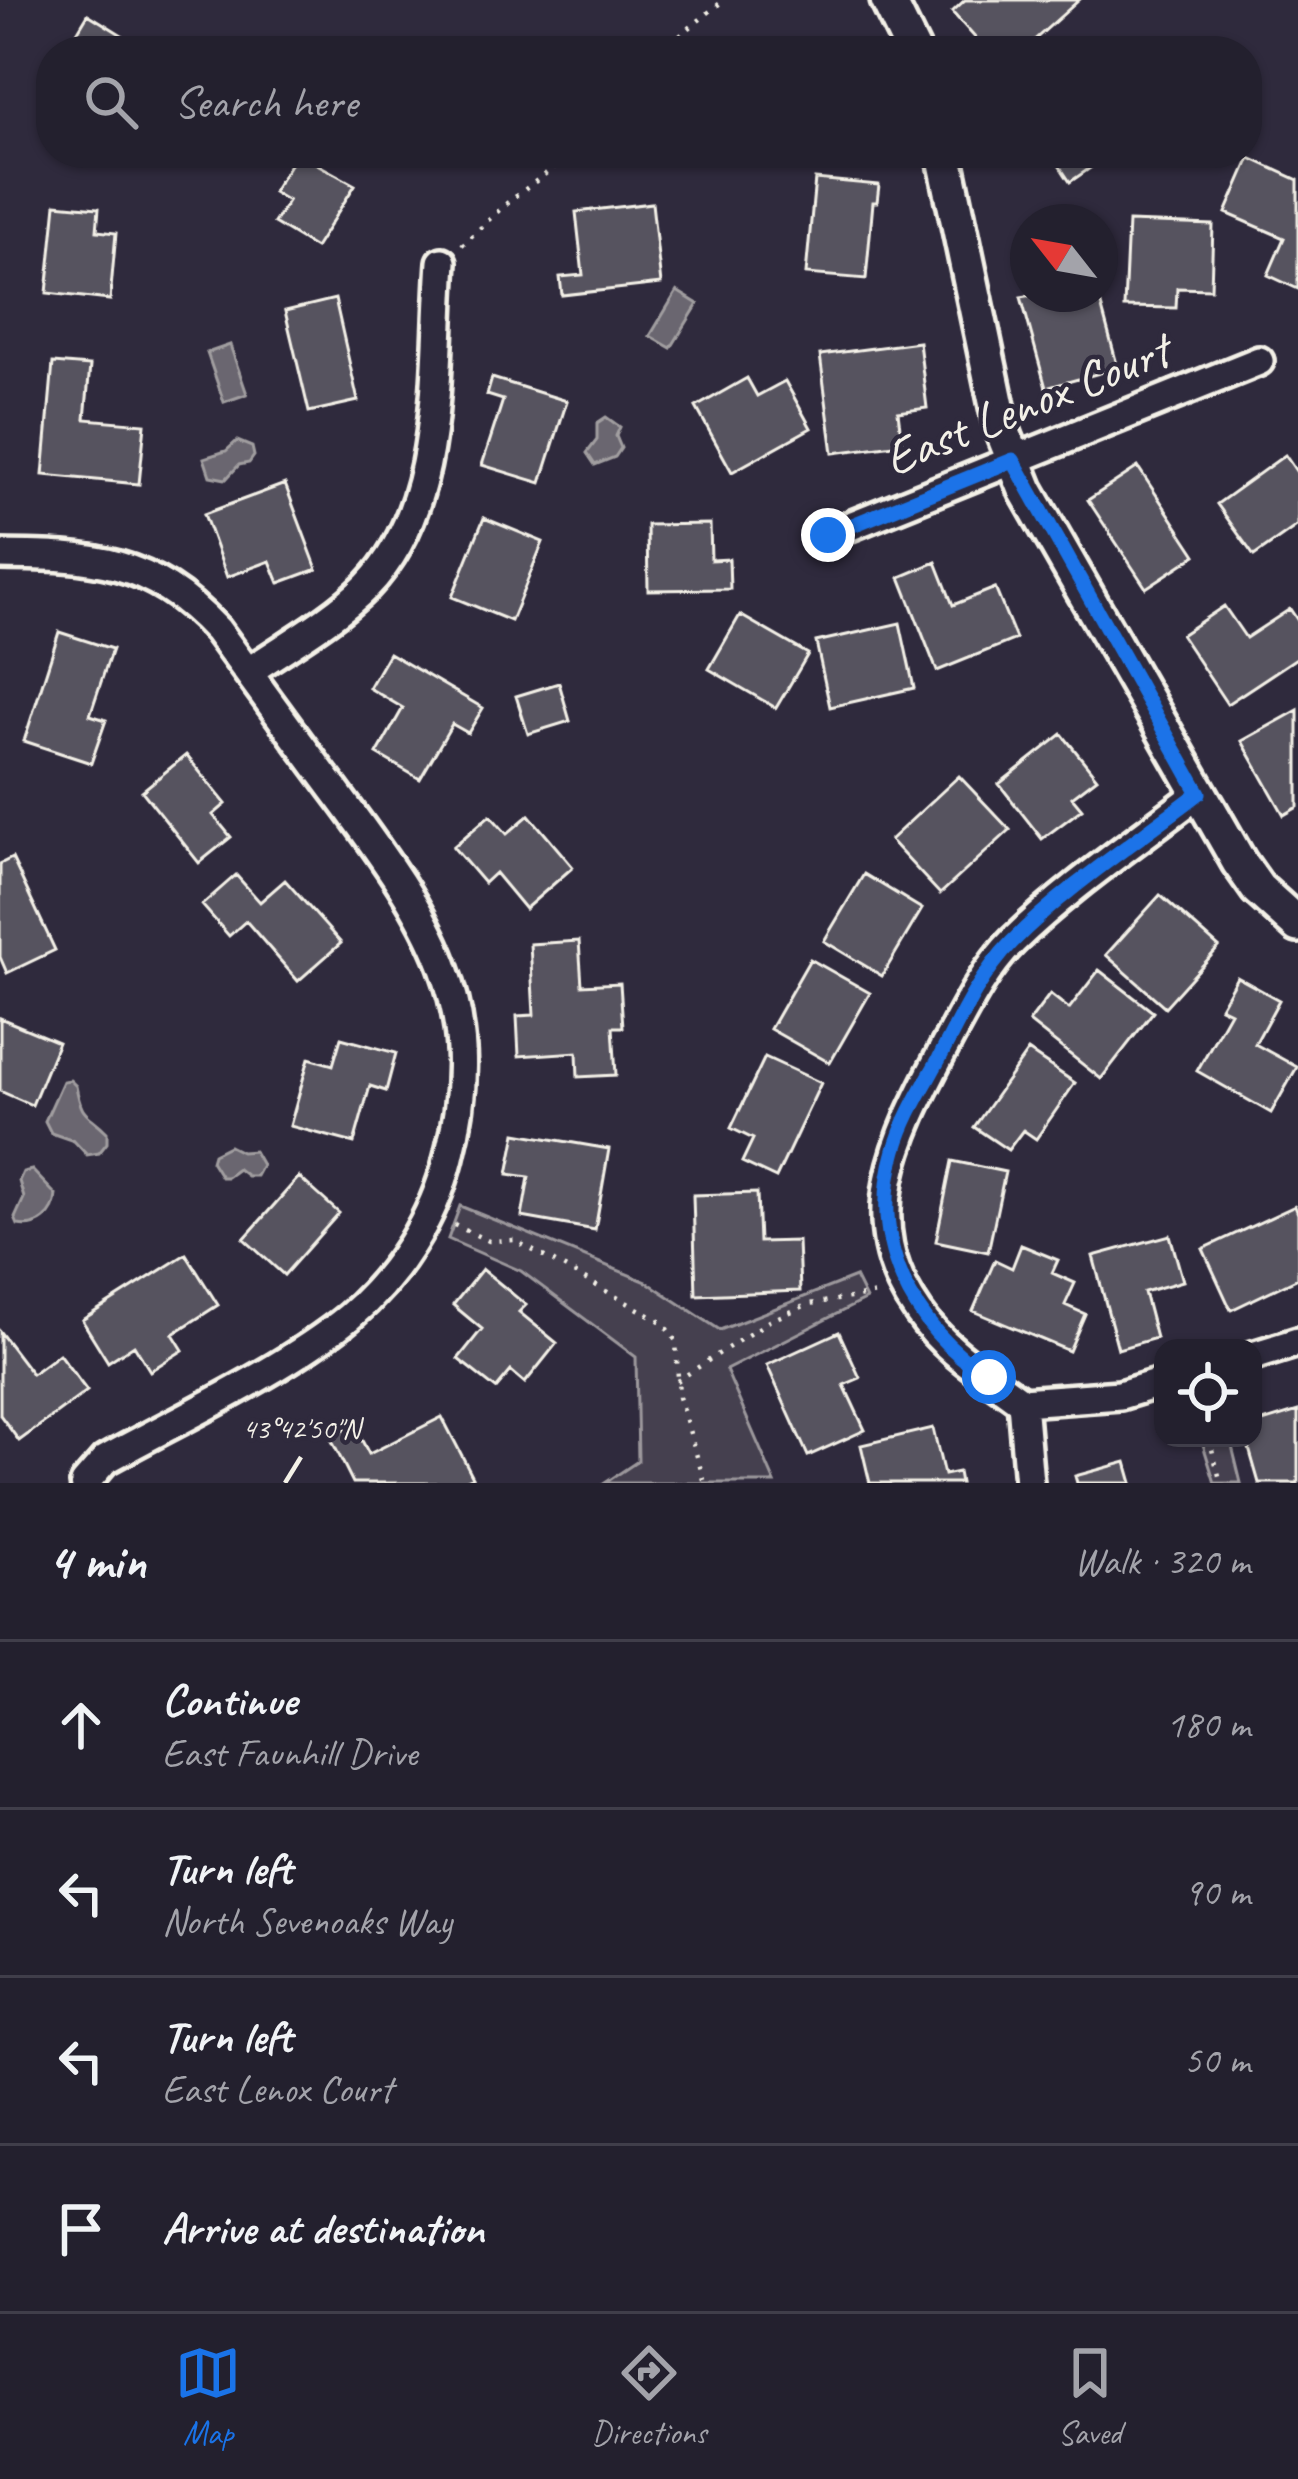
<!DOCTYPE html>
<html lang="en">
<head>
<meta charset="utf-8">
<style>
	:root { --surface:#23202e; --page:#2f2d3a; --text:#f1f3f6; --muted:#a3a3aa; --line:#403e4a; --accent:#1a73e8 }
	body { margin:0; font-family:Caveat,sans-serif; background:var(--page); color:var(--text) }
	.controls { position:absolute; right:36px; bottom:36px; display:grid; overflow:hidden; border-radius:24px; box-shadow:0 3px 9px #0004 }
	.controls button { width:108px; height:108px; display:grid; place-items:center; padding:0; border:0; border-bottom:3px solid var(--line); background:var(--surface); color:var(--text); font:60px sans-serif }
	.compass { position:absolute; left:1010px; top:204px; width:108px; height:108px; border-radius:50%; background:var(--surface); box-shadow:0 3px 9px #0004; rotate:301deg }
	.stop { position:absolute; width:36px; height:36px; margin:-27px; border:9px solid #1a73e8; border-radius:50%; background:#fff }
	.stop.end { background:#1a73e8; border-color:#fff; box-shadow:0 3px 12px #0008 }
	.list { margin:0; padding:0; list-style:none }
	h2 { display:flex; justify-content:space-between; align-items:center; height:156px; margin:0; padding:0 48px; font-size:51px }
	h2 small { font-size:39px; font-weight:400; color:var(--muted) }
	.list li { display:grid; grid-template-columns:78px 1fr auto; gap:36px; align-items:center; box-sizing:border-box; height:168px; padding:0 48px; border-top:3px solid var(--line) }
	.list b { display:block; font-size:45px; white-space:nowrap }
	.list p { margin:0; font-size:39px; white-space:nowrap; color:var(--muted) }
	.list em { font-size:39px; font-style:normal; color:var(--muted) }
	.icon { flex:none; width:66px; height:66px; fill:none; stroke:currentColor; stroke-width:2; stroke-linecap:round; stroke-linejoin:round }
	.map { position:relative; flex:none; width:1298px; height:1483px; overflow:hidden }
	.search { position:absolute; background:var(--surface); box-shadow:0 3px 9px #0004; left:36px; right:36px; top:36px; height:132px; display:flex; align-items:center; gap:30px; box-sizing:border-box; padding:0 42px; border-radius:48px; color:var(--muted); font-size:45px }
	.sheet { height:828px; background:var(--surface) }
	nav { display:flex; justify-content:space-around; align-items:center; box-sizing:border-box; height:168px; border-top:3px solid var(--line); background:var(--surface); font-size:33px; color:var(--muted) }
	nav a { display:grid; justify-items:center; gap:6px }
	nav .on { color:var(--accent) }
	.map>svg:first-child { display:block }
	.green { fill:#454050; stroke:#9c989c; stroke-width:3 }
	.water { fill:#6a6670; stroke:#a19ea0; stroke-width:3 }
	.building { fill:#56525f; stroke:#f4f1e8; stroke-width:3 }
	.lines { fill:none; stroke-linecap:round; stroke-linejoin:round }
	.minor-casing { stroke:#f4f1e8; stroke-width:36 }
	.tertiary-casing { stroke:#f4f1e8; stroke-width:42 }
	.path { stroke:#f4f1e8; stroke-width:4.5; stroke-dasharray:3 9; stroke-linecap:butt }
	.minor { stroke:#2f2a3d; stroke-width:27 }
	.tertiary { stroke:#2f2a3d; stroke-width:33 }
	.route { stroke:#1a73e8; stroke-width:15 }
	.ticks { fill:none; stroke:#f4f1e8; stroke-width:4.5 }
	.labels { text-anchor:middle; stroke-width:9; stroke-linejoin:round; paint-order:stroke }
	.street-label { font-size:51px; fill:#f4f1e8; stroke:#2f2a3d }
	.ticks-label { font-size:30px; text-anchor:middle; fill:#f4f1e8; stroke:#2f2a3d; stroke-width:9; stroke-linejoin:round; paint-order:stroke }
</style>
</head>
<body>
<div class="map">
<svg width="1298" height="1483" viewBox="0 0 1298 1483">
	<rect width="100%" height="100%" fill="#2f2a3d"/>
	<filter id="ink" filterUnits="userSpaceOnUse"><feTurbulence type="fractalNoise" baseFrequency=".00833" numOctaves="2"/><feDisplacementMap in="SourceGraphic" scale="24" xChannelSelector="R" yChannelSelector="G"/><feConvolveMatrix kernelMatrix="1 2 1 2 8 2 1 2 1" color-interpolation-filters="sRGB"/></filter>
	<g filter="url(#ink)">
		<!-- green -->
		<path class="green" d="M460,1206L647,1282L720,1330L855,1277L866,1299L726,1370L775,1483H605L638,1461L636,1357L521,1271L448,1239Z
			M1201,1438H1230L1241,1483H1215Z"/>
		<!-- water -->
		<path class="water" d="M677,291L698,304L671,348L650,336Z
			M230,345L247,394L224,402L207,353Z
			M606,417L620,427L616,436L621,448L615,457L595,465L587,453L597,440V423Z
			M237,441L252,447L254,456L249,463L239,465L226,479L210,476L204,458L226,451Z
			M70,1080L76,1086C82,1119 86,1111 107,1132V1143L99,1153L87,1155L74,1141L51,1133L45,1121L63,1081Z
			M229,1146L241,1152L254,1151L262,1165L256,1176H247L238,1169L227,1177H221L211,1161L213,1154Z
			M32,1170L56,1195C55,1215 38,1229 18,1225L15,1218L24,1198L19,1181L23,1172Z"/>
		<!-- building -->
		<path class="building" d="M965,0H1079L1022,51H987L952,12Z
			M88,14L143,48L141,51H66Z
			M297,153L355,185L315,248L274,223L288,201L273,192Z
			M1051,153H1112L1070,182Z
			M1250,158L1298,180V289L1268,275L1284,238L1226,213Z
			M815,179L879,185L877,202H873L866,279L806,274Z
			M652,203L661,284L562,295L560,277L583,275L576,212Z
			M56,204L99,208L97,231L116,233L110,300L47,293Z
			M1128,222L1213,225L1211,289L1177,288L1176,308L1124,307Z
			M1040,294L1042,300L1063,294H1098L1118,368L1046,388L1021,297Z
			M335,299L358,401L309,412L285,311Z
			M919,342L927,408L898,412L902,444L833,453L820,355Z
			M53,363L90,366L85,419L145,424L139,484L43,475Z
			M492,378L567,401L541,483L482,465L503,400L487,395Z
			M747,378L757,396L785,381L811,428L732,472L696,407Z
			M1285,455L1298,474V525L1254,556L1217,504Z
			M1138,467L1196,555L1146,588L1088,500Z
			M285,484L317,569L279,583L270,561L227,577L204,514Z
			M484,518L543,542L511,621L452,597Z
			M710,524L711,560L729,559L730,589L648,590L647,525Z
			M936,562L953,605L995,588L1016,639L937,671L900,577Z
			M1224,606L1246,638L1290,609L1298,621V657L1227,704L1181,635Z
			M740,615L808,654L776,708L709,669Z
			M900,623L914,688L830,707L816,642Z
			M59,632L112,649L90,715L106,720L91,763L24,741Z
			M389,653L483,708L468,733L452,724L420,779L377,754L403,708L369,688Z
			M559,683L570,721L528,734L516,696Z
			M1298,710V807L1284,815L1242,741Z
			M1062,734L1097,778L1072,797L1082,809L1042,839L999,784Z
			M186,755L226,804L213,815L231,837L199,863L142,791Z
			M959,776L1010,830L940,894L890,840Z
			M490,815L507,834L529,815L573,867L525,909L495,873L484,883L453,847Z
			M12,858L55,950L7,973L0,957V864Z
			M864,874L922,909L882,976L824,941Z
			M236,875L260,902L285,880L341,943L298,981L246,921L229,936L202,905Z
			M1160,895L1219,947L1165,1007L1106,955Z
			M579,941L582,985L620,983L623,1027H613L616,1075L578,1077L577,1052L519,1056L517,1016L534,1015L530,944Z
			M810,959L870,993L830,1063L770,1029Z
			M1099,970L1153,1012L1101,1079L1029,1022L1050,994L1069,1009Z
			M1237,977L1279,1000L1255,1044L1297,1067L1271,1113L1197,1071L1230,1012L1220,1007Z
			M0,1018L58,1042L32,1105L0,1091Z
			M341,1038L396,1053L386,1091L370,1086L354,1143L290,1126L309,1058L333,1065Z
			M1028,1051L1075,1083L1036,1139L1023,1130L1008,1150L974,1127Z
			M765,1057L821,1083L776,1178L742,1162L753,1139L731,1128Z
			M516,1133L609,1149L595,1230L522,1217L529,1177L508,1174Z
			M952,1161L1005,1172L988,1252L936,1241Z
			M299,1177L339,1213L284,1275L244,1239Z
			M757,1193L759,1242L798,1241L800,1291L696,1295L693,1195Z
			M1295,1206L1298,1214V1278L1231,1310L1203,1249Z
			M1170,1235L1183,1281L1144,1292L1156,1338L1118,1349L1093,1256Z
			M1021,1245L1058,1260L1052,1273L1075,1283L1065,1305L1085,1314L1069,1351L973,1311L995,1260L1012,1268Z
			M186,1254L218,1305L173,1334L183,1350L150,1371L134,1345L108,1362L82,1320Z
			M482,1269L526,1305L519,1312L557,1343L525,1383L511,1371L496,1389L458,1359L482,1329L453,1305Z
			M0,1332L32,1374L59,1354L87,1391L19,1441L0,1415Z
			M839,1332L860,1378L844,1385L865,1430L808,1456L767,1365Z
			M1298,1411V1483H1259L1246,1438H1253V1425Z
			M442,1417L473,1477L461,1483H353L330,1437L354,1425L369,1454Z
			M933,1428L944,1475L958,1472L960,1483H870L861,1445Z
			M1126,1462L1132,1483H1077L1075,1476Z"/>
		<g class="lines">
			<defs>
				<path id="minor" d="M828,535L1259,361
					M0,555C93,556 150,558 217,630C258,686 299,743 341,799C428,917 489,1003 449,1157C434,1218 397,1276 349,1317C283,1371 181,1418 105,1460L85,1483
					M248,672C287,645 333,620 367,586C446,505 434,368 442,262
					M1253,1356L1298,1342
					M1022,1402C985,1374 946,1352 919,1313C853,1220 898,1136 944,1048C964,1011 983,971 1013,941C1069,886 1137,841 1199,793
					M1022,1402L1120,1395L1163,1382
					M1022,1402L1029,1483"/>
				<path id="tertiary" d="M888,0L913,51
					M944,153L1002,430L1026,490L1239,862L1258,889L1298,925"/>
			</defs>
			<!-- minor casing -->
			<use href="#minor" class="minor-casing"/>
			<!-- tertiary casing -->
			<use href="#tertiary" class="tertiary-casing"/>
			<!-- path -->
			<path class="path" d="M661,51L724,0
				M462,245L507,203L573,153
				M454,1225L489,1241L514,1240L662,1322L676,1341L679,1397L705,1483
				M677,1381L769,1321L809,1304L877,1294
				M1209,1438L1221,1483"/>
			<!-- minor -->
			<use href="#minor" class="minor"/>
			<!-- tertiary -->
			<use href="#tertiary" class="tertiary"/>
		</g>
	</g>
	<g class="lines" filter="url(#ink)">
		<!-- route -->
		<path class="route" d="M828,535L1013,460L1199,793C1137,841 1067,886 1012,942C980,975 960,1018 939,1059C923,1088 904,1118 895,1150C868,1242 911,1327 989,1377"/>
	</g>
	<!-- ticks -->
	<path class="ticks" d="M285,1483L301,1457"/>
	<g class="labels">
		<!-- street labels -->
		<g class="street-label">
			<text transform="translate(1026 403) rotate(-22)" y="18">East Lenox Court</text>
		</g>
	</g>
	<g class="ticks-label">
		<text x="301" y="1438">43°42'50"N</text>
	</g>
</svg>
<div class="controls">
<button><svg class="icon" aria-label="locate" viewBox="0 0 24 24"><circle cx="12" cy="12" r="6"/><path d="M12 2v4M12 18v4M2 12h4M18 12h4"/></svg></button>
</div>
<svg class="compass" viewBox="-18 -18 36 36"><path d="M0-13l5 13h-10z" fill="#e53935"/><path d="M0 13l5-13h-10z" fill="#a3a3aa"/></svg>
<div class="stop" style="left:989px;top:1377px"></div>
<div class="stop end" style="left:828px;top:535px"></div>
<div class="search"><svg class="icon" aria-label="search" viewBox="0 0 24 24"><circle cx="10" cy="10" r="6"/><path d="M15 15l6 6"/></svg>Search here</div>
</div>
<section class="sheet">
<h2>4 min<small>Walk · 320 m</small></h2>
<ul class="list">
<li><svg class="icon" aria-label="ahead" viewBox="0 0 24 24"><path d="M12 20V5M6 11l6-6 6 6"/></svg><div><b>Continue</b><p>East Faunhill Drive</p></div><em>180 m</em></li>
<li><svg class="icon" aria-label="left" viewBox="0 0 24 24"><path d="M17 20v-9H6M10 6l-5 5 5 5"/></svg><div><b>Turn left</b><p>North Sevenoaks Way</p></div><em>90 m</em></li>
<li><svg class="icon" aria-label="left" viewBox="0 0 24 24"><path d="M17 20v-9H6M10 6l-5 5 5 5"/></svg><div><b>Turn left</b><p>East Lenox Court</p></div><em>50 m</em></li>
<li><svg class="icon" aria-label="arrive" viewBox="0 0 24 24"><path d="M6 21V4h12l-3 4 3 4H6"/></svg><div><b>Arrive at destination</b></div></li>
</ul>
</section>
<nav>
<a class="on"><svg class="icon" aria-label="map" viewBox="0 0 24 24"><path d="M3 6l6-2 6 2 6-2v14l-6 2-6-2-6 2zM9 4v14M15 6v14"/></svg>Map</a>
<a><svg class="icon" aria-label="directions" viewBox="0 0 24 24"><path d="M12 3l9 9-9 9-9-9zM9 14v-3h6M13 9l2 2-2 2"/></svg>Directions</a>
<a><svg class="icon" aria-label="saved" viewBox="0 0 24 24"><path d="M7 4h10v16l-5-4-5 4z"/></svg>Saved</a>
</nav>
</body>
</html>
